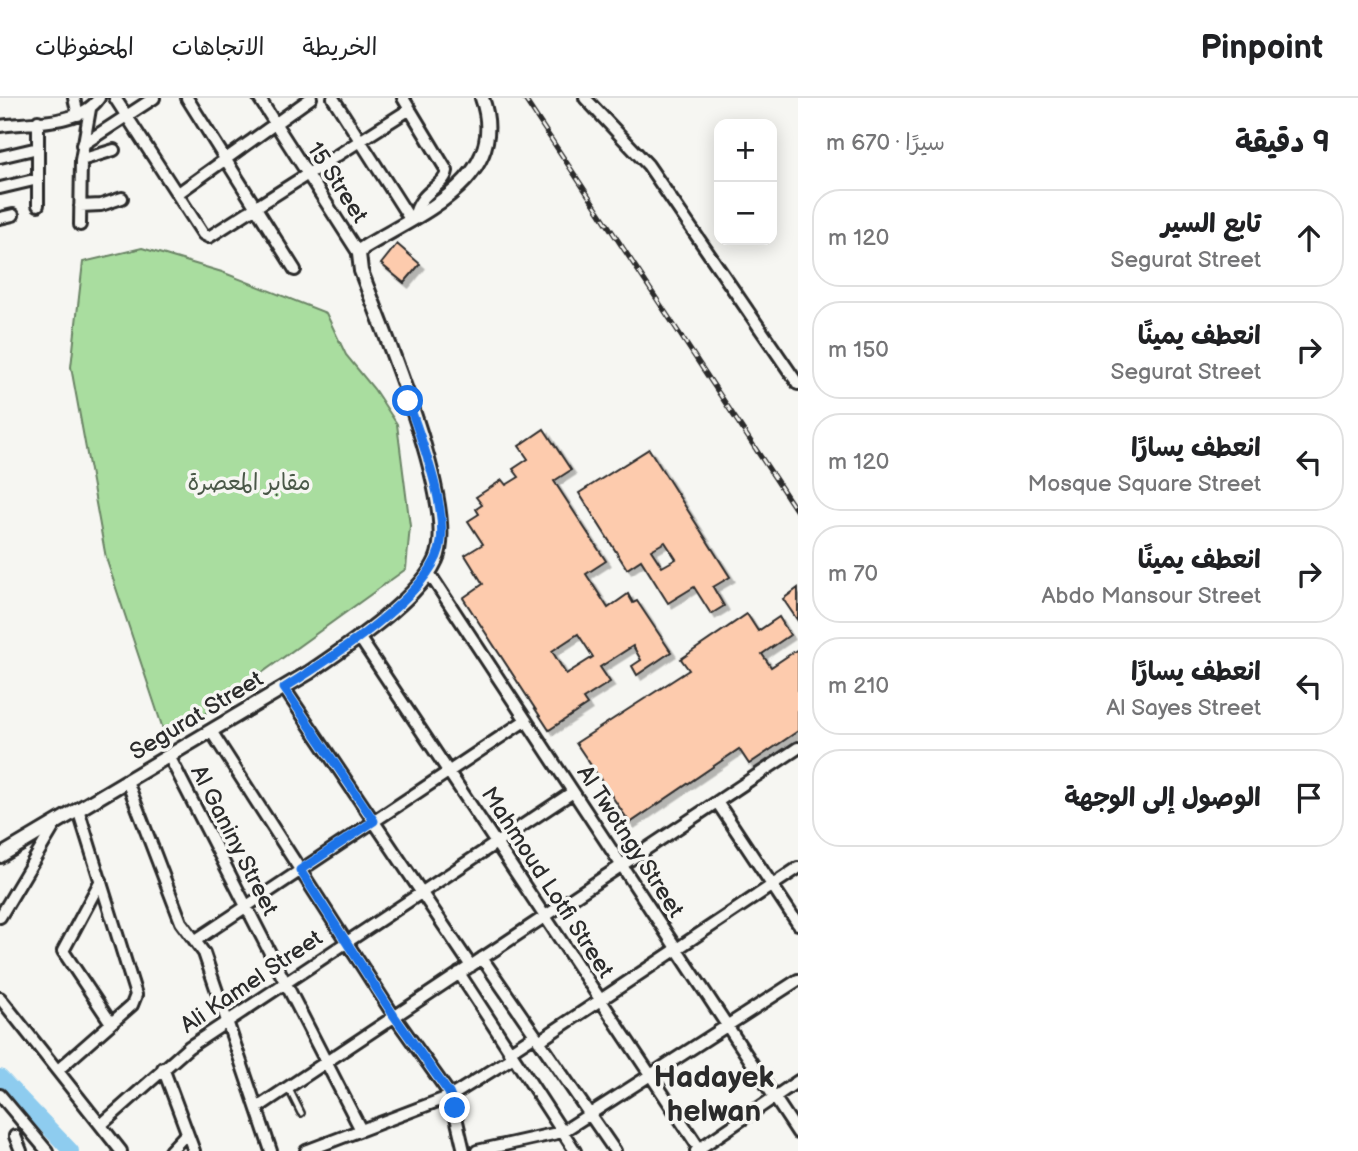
<!DOCTYPE html>
<html lang="ar">
<head>
<meta charset="utf-8">
<style>
	:root { --surface:#fff; --page:#f6f6f6; --text:#202124; --muted:#757577; --line:#e0e0e0 }
	body { margin:0; font-family:"Balsamiq Sans","Playpen Sans Arabic",sans-serif; background:var(--page); color:var(--text); direction:rtl }
	.controls { position:absolute; right:21px; top:21px; display:grid; overflow:hidden; border-radius:14px; box-shadow:0 4px 18px #0003 }
	.controls button { width:63px; height:63px; display:grid; place-items:center; padding:0; border:0; border-bottom:2px solid var(--line); background:var(--surface); color:var(--text); font:35px sans-serif }
	.stop { position:absolute; width:21px; height:21px; margin:-16px; border:5px solid #1a73e8; border-radius:50%; background:#fff }
	.stop.end { background:#1a73e8; border-color:#fff; box-shadow:0 2px 7px #0008 }
	.list { margin:0; padding:0; list-style:none }
	h2 { display:flex; justify-content:space-between; align-items:center; height:91px; margin:0; padding:0 28px; font-size:30px }
	h2 small { font-size:23px; font-weight:400; color:var(--muted) }
	.list li { display:grid; grid-template-columns:46px 1fr auto; gap:21px; align-items:center; box-sizing:border-box; height:98px; margin:0 14px 14px; padding:0 14px; border:2px solid var(--line); border-radius:28px }
	.list b { display:block; font-size:26px; white-space:nowrap }
	.list p { margin:0; font-size:23px; white-space:nowrap; color:var(--muted) }
	.list em { font-size:23px; font-style:normal; color:var(--muted) }
	.icon { flex:none; width:38px; height:38px; fill:none; stroke:currentColor; stroke-width:2; stroke-linecap:round; stroke-linejoin:round }
	.map { position:relative; flex:none; width:798px; height:1053px; overflow:hidden; direction:ltr }
	header { display:flex; align-items:center; gap:42px; box-sizing:border-box; height:98px; padding:0 35px; background:var(--surface); border-bottom:2px solid var(--line) }
	header strong { font-size:33px }
	nav { display:flex; gap:38px; margin-inline-start:auto; font-size:24px }
	main { display:flex }
	aside { flex:1; background:var(--surface) }
	.map>svg:first-child { display:block }
	.green { fill:#a9dd9f; stroke:#6a8465; stroke-width:2 }
	.lines { fill:none; stroke-linecap:round; stroke-linejoin:round }
	.river { stroke:#8eccef; stroke-width:16 }
	.building { fill:#fdcbad; stroke:#2b2b2b; stroke-width:2; fill-rule:evenodd; filter:url(#shadow) }
	.service-casing { stroke:#2b2b2b; stroke-width:10 }
	.minor-casing { stroke:#2b2b2b; stroke-width:16 }
	.tertiary-casing { stroke:#2b2b2b; stroke-width:18 }
	.service { stroke:#f6f6f2; stroke-width:5 }
	.minor { stroke:#f6f6f2; stroke-width:10 }
	.tertiary { stroke:#f6f6f2; stroke-width:12 }
	.rail-casing { stroke:#2b2b2b; stroke-width:5 }
	.rail { stroke:#f6f6f2; stroke-width:2.5; stroke-dasharray:8; stroke-linecap:butt }
	.route { stroke:#1a73e8; stroke-width:9 }
	.labels { text-anchor:middle; stroke-width:7; stroke-linejoin:round; paint-order:stroke }
	.street-label { font-size:23px; fill:#2b2b2b; stroke:#f6f6f2 }
	.park-label { font-size:23px; fill:#4a5848; stroke:#f6f6f2 }
	.district-label { font-size:30px; font-weight:bold; fill:#2b2b2b; stroke:#f6f6f2 }
</style>
</head>
<body>
<header>
<strong>Pinpoint</strong>
<nav><a>الخريطة</a><a>الاتجاهات</a><a>المحفوظات</a></nav>
</header>
<main>
<aside>
<h2>9 دقيقة<small>سيرًا · 670 m</small></h2>
<ul class="list">
<li><svg class="icon" aria-label="ahead" viewBox="0 0 24 24"><path d="M12 20V5M6 11l6-6 6 6"/></svg><div><b>تابع السير</b><p>Segurat Street</p></div><em>120 m</em></li>
<li><svg class="icon" aria-label="right" viewBox="0 0 24 24"><path d="M7 20v-9h11M14 6l5 5-5 5"/></svg><div><b>انعطف يمينًا</b><p>Segurat Street</p></div><em>150 m</em></li>
<li><svg class="icon" aria-label="left" viewBox="0 0 24 24"><path d="M17 20v-9H6M10 6l-5 5 5 5"/></svg><div><b>انعطف يسارًا</b><p>Mosque Square Street</p></div><em>120 m</em></li>
<li><svg class="icon" aria-label="right" viewBox="0 0 24 24"><path d="M7 20v-9h11M14 6l5 5-5 5"/></svg><div><b>انعطف يمينًا</b><p>Abdo Mansour Street</p></div><em>70 m</em></li>
<li><svg class="icon" aria-label="left" viewBox="0 0 24 24"><path d="M17 20v-9H6M10 6l-5 5 5 5"/></svg><div><b>انعطف يسارًا</b><p>Al Sayes Street</p></div><em>210 m</em></li>
<li><svg class="icon" aria-label="arrive" viewBox="0 0 24 24"><path d="M6 21V4h12l-3 4 3 4H6"/></svg><div><b>الوصول إلى الوجهة</b></div></li>
</ul>
</aside>
<div class="map">
<svg width="798" height="1053" viewBox="0 0 798 1053">
	<defs>
		<filter id="shadow"><feDropShadow dx="4.5" dy="4.5" stdDeviation="0" flood-color="#0004"/></filter>
	</defs>
	<rect width="100%" height="100%" fill="#f6f6f2"/>
	<filter id="ink" filterUnits="userSpaceOnUse"><feTurbulence type="fractalNoise" baseFrequency=".0143" numOctaves="2"/><feDisplacementMap in="SourceGraphic" scale="14" xChannelSelector="R" yChannelSelector="G"/><feConvolveMatrix kernelMatrix="1 2 1 2 8 2 1 2 1" color-interpolation-filters="sRGB"/></filter>
	<g filter="url(#ink)">
		<!-- green -->
		<path class="green" d="M142,150L222,174L326,215L346,257L374,291L397,326L410,428L406,471L167,643L106,460L71,269L83,164Z"/>
		<g class="lines">
			<!-- river -->
			<path class="river" d="M0,979L71,1053"/>
		</g>
		<!-- building -->
		<path class="building" d="M397,146L420,166L404,185L381,166Z
			M544,331L571,372L554,383L606,463L586,476L608,510L628,496L633,505L637,503L671,554L637,577L632,568L641,562L633,548L600,569L610,584L583,601L587,607L549,632L463,500L483,486L465,457L483,446L468,423L479,416L476,411L482,407L476,399L502,382L506,387L519,379L513,371L528,361L519,348ZM578,536L593,559L566,576L552,553Z
			M649,351L730,479L713,489L724,508L711,516L694,489L668,505L641,462L627,471L579,395ZM665,444L676,461L662,469L651,452Z
			M798,490V523L783,501Z
			M747,516L758,533L779,519L790,537L762,556L771,569L798,551V633L749,666L739,651L630,725L576,645L689,572L681,561Z"/>
		<g class="lines">
			<defs>
				<path id="service" d="M288,989L301,1015"/>
				<path id="minor" d="M74,0L78,17
					M115,0L203,136L209,139L410,11
					M187,0L295,172
					M259,0L359,156
					M333,0L410,121
					M403,0L447,73C444,90 420,91 414,120
					M585,0L648,67L798,286
					M38,23V107
					M0,28C29,24 81,27 99,0
					M82,47L154,0
					M0,59L38,50
					M81,62L114,52
					M0,90L38,81
					M177,96L311,0
					M80,108L101,107L122,100
					M0,120L13,117
					M80,127L81,62L90,11
					M429,475L798,1035
					M359,539L701,1053
					M284,590L471,868
					M211,633L394,918L451,998L464,1053
					M169,658L361,1032
					M127,683L181,824L204,855L271,1053
					M717,704L798,826
					M101,782L63,853L111,925
					M0,819L56,725
					M196,842L526,622
					M482,860L615,1053
					M459,875L575,1053
					M0,900L121,1053
					M539,943L798,770
					M509,954L535,937
					M163,970L194,1053
					M58,972L132,907L136,897L78,711
					M0,997L47,1053
					M257,1010L798,650
					M101,1027L189,949L573,694
					M15,1038L21,1053
					M170,1053L187,1035
					M306,1053L451,998L512,960
					M477,1053L562,1034L798,882
					M696,1053L798,983"/>
				<path id="tertiary" d="M0,758L310,574C345,550 419,501 436,462C460,410 382,230 361,173L359,156L363,150C418,116 511,82 482,0"/>
			</defs>
			<!-- service casing -->
			<use href="#service" class="service-casing"/>
			<!-- minor casing -->
			<use href="#minor" class="minor-casing"/>
			<!-- tertiary casing -->
			<use href="#tertiary" class="tertiary-casing"/>
			<!-- service -->
			<use href="#service" class="service"/>
			<!-- minor -->
			<use href="#minor" class="minor"/>
			<!-- tertiary -->
			<use href="#tertiary" class="tertiary"/>
			<defs>
				<path id="rail" d="M524,0L798,415"/>
			</defs>
			<!-- rail casing -->
			<use href="#rail" class="rail-casing"/>
			<!-- rail -->
			<use href="#rail" class="rail"/>
		</g>
	</g>
	<g class="lines" filter="url(#ink)">
		<!-- route -->
		<path class="route" d="M408,303C421,342 446,403 441,444C435,495 327,563 284,590L374,723L300,772L394,918L449,995L455,1010"/>
	</g>
	<g class="labels">
		<!-- street labels -->
		<g class="street-label">
			<text transform="translate(338 84) rotate(57)" y="8">15 Street</text>
			<text transform="translate(196 617) rotate(-31)" y="8">Segurat Street</text>
			<text transform="translate(235 742) rotate(63)" y="8">Al Ganiny Street</text>
			<text transform="translate(631 743) rotate(57)" y="8">Al Twotngy Street</text>
			<text transform="translate(548 784) rotate(57)" y="8">Mahmoud Lotfi Street</text>
			<text transform="translate(251 883) rotate(-34)" y="8">Ali Kamel Street</text>
		</g>
		<!-- park labels -->
		<g class="park-label">
			<text x="249" y="392">مقابر المعصرة</text>
		</g>
		<!-- district labels -->
		<g class="district-label">
			<text x="714" y="989">Hadayek<tspan x="714" dy="34">helwan</tspan></text>
		</g>
	</g>
</svg>
<div class="controls">
<button>+</button>
<button>−</button>
</div>
<div class="stop" style="left:408px;top:303px"></div>
<div class="stop end" style="left:455px;top:1010px"></div>
</div>
</main>
</body>
</html>
